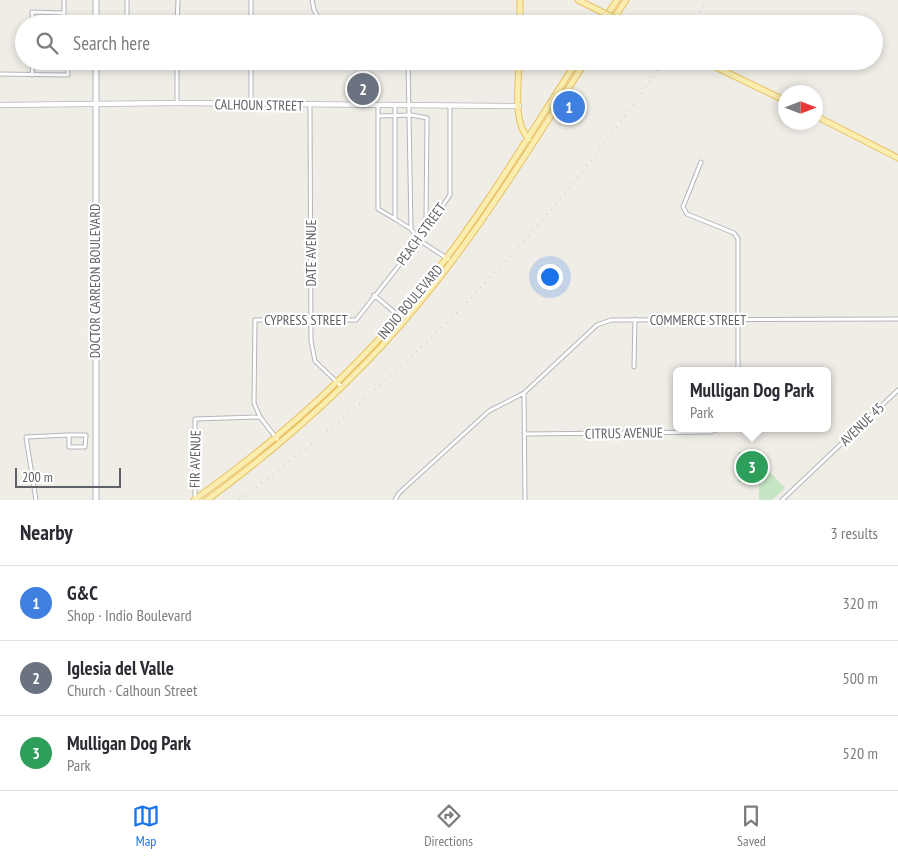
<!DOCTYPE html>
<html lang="en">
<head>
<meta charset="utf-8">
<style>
	:root { --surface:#fff; --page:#f2f2f3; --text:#2b2b33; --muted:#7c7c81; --line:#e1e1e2; --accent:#1a73e8 }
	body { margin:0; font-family:"PT Sans Narrow",sans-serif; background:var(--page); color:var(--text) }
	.compass { position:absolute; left:778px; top:85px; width:45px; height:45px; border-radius:50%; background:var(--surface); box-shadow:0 2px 8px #0003; rotate:90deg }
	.scale { position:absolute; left:15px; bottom:12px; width:106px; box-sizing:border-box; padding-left:5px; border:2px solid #5e6165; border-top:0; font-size:14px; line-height:18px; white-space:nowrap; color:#5e6165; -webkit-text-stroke:4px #fff; paint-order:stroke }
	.you { position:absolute; left:549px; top:276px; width:18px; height:18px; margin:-12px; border:4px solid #fff; border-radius:50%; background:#1a73e8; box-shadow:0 0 0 8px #1a73e833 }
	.badge { display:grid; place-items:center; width:32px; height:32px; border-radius:50%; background:var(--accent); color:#fff; font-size:16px; font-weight:700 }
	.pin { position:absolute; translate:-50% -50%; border:2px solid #fff; box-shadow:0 1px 5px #0006 }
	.popup { position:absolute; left:673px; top:367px; width:158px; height:65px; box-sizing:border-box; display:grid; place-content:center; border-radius:8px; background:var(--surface); filter:drop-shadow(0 1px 4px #0005); font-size:16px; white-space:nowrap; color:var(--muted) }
	.popup b { font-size:19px; color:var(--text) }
	.popup::after { content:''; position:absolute; left:50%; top:100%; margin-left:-10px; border:10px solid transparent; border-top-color:var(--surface) }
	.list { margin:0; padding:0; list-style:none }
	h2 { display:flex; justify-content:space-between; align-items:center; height:65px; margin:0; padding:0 20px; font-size:21px }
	h2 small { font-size:16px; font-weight:400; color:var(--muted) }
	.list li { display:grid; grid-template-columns:32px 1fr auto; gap:15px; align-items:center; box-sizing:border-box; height:75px; padding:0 20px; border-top:1px solid var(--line) }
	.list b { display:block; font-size:19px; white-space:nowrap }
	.list p { margin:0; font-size:16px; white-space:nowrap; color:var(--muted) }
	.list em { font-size:16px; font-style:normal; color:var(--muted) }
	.icon { flex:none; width:28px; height:28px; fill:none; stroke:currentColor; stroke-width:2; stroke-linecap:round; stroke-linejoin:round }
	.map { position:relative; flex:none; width:898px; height:500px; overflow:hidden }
	.search { position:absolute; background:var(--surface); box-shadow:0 2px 8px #0003; left:15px; right:15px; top:15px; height:55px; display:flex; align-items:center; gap:12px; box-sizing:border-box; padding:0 18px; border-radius:28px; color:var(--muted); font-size:19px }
	.sheet { height:290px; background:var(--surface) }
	nav { display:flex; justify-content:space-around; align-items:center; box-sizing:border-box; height:70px; border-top:1px solid var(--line); background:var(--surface); font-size:14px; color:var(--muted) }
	nav a { display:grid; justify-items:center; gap:2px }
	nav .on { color:var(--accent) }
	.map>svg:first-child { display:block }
	.green { fill:#c5e5c4 }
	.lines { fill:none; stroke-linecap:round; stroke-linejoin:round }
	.minor-casing { stroke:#b3b6ba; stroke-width:5 }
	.tertiary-casing { stroke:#b3b6ba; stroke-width:6 }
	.secondary-casing { stroke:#b2b5ba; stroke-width:7 }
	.primary-casing { stroke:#e9c265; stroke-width:7 }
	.minor { stroke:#fff; stroke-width:3 }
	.tertiary { stroke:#fff; stroke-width:4.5 }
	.secondary { stroke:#fff; stroke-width:5 }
	.primary { stroke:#faedb0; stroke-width:5 }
	.rail { stroke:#b4b5b5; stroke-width:1; stroke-dasharray:1 6; stroke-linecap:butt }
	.primary-bridge-casing { stroke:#e9c265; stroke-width:7; stroke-linecap:butt }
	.primary-bridge { stroke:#faedb0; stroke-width:5 }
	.labels { text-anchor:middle; stroke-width:4.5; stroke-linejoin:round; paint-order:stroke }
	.street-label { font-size:14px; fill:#5e6165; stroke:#fff }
</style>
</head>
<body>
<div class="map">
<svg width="898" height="500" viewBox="0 0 898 500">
	<rect width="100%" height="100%" fill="#efede6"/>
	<!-- green -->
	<path class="green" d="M738,452H751L785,488L772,500H759V482H738Z"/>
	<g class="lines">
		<defs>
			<path id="minor" d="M64,0V24
				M127,0V24
				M251,0V24
				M312,0L314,10L322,24
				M33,24L32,12L64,13
				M177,24L178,0
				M251,61V105
				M408,61L411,228
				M0,74L68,75L67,61
				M32,75L33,61
				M177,103V61
				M310,106L311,341L315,361L342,387
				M378,106V116
				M395,106V219L411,229L419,240L448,259
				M701,162L683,207L687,214L734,233L738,239V371
				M395,219L378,209V116L411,115L427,118L426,220L421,235
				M374,295L400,317
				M634,367L635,319
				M524,393L525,500
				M525,434L710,432L722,428
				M277,439L260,417L254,403L255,320H356L419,240L450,195V105
				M195,499V419L260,417
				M36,500L26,437L68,435H86L85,447H69V435
				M395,500L399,493L489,411L524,393L597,325L611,320L898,319
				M782,500L898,390"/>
			<path id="tertiary" d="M0,105L177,103L519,106"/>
			<path id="secondary" d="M96,24V0
				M96,500V61"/>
			<path id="primary" d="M578,0L600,11
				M520,24V0
				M601,24L617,0
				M610,24L626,0
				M519,61C519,83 512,123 529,139
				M703,61L786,101
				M816,116L898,158
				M194,500C280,439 358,369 424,287C481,216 528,137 577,61
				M207,500C286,442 358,378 420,302C482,227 533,143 586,61"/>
		</defs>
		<!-- minor casing -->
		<use href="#minor" class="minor-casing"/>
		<!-- tertiary casing -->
		<use href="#tertiary" class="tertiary-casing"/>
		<!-- secondary casing -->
		<use href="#secondary" class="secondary-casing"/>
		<!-- primary casing -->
		<use href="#primary" class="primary-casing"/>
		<!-- minor -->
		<use href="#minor" class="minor"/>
		<!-- tertiary -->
		<use href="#tertiary" class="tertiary"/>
		<!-- secondary -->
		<use href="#secondary" class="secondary"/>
		<!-- primary -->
		<use href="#primary" class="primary"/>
		<!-- rail -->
		<path class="rail" d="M692,24L707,0
			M239,500C403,380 550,229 664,61"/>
		<defs>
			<path id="primary-bridge" d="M600,11L626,24"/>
		</defs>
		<!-- primary-bridge casing -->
		<use href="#primary-bridge" class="primary-bridge-casing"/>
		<!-- primary-bridge -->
		<use href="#primary-bridge" class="primary-bridge"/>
	</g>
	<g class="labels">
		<!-- street labels -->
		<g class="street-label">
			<text transform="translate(259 105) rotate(1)" y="5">CALHOUN STREET</text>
			<text transform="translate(421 234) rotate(-54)" y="5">PEACH STREET</text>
			<text transform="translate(311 253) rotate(-90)" y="5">DATE AVENUE</text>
			<text transform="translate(95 281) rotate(-90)" y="5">DOCTOR CARREON BOULEVARD</text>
			<text transform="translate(410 302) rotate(-50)" y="5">INDIO BOULEVARD</text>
			<text x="306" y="325">CYPRESS STREET</text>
			<text x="698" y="325">COMMERCE STREET</text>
			<text transform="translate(862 424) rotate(-44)" y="5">AVENUE 45</text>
			<text transform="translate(624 433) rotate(-1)" y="5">CITRUS AVENUE</text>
			<text transform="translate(195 459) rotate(-89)" y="5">FIR AVENUE</text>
		</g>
	</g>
</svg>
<svg class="compass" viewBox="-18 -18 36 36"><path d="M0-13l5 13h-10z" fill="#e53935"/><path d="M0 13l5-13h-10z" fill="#7c7c81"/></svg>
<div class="scale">200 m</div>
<div class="you"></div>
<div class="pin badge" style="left:569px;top:107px;background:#3f7fe0">1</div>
<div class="pin badge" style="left:363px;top:89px;background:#6b7280">2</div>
<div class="pin badge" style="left:752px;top:467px;background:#2e9e5b">3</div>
<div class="popup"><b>Mulligan Dog Park</b>Park</div>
<div class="search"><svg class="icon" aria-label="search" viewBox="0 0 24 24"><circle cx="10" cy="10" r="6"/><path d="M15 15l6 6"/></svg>Search here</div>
</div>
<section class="sheet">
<h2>Nearby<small>3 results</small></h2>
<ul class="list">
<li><span class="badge" style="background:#3f7fe0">1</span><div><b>G&amp;C</b><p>Shop · Indio Boulevard</p></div><em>320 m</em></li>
<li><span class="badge" style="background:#6b7280">2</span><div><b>Iglesia del Valle</b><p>Church · Calhoun Street</p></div><em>500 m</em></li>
<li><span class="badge" style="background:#2e9e5b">3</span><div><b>Mulligan Dog Park</b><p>Park</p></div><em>520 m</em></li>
</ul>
</section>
<nav>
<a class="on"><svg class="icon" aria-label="map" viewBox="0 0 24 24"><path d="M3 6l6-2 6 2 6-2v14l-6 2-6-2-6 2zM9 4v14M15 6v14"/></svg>Map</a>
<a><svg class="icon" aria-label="directions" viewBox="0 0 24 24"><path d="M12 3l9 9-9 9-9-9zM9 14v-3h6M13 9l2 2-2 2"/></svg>Directions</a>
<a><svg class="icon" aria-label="saved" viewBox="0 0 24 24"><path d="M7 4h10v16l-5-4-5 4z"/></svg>Saved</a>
</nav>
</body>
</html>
